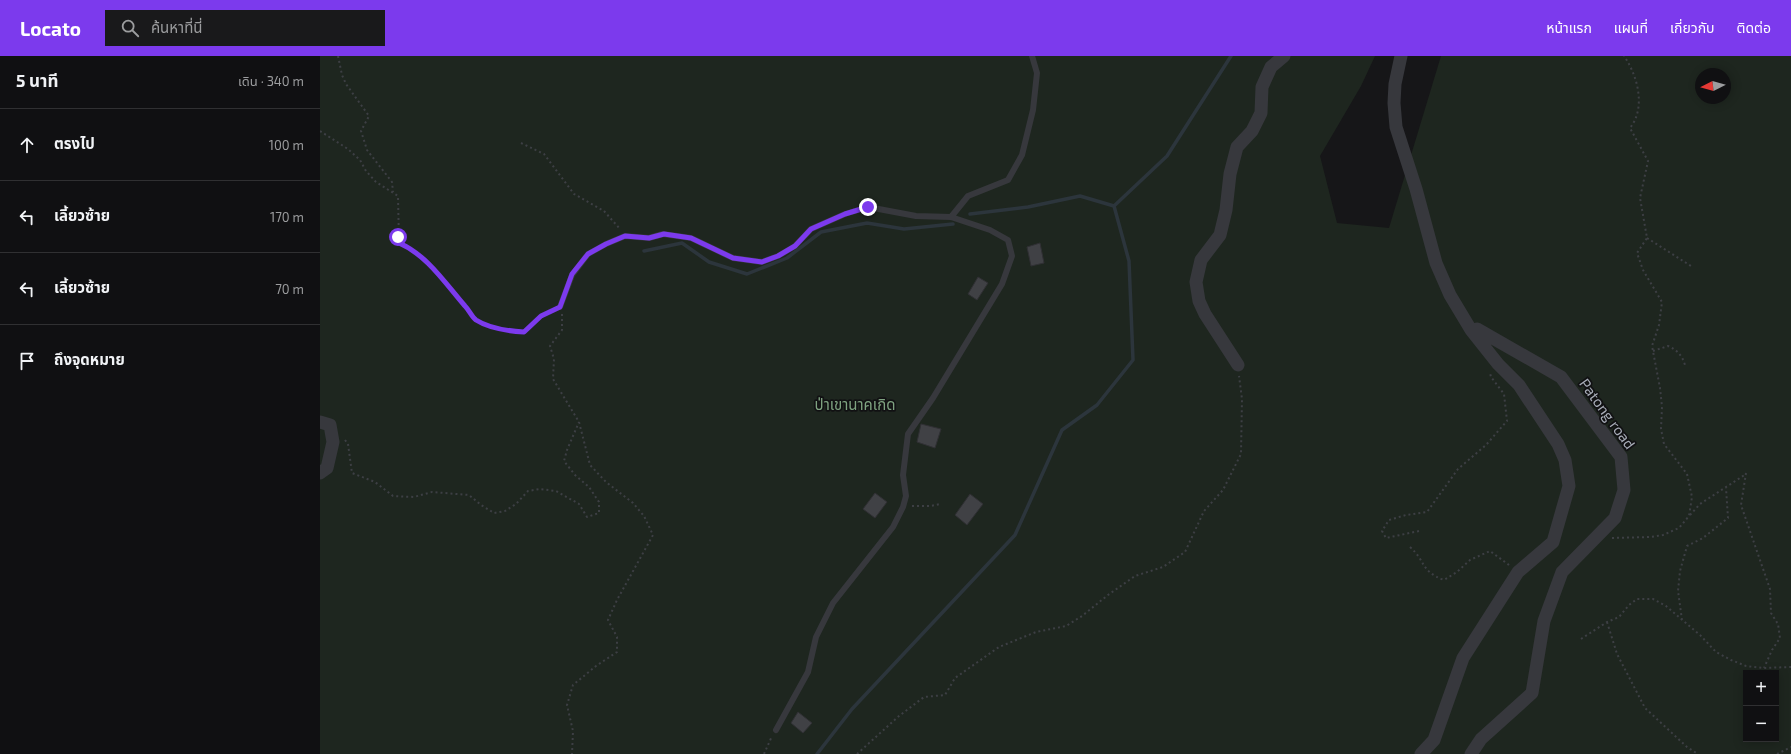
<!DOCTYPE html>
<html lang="th">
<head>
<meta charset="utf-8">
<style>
	:root { --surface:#101012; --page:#19191b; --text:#f1f3f6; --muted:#9c9d9f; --line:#303032; --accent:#7c3aed }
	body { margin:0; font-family:"Exo 2","Noto Sans Thai",sans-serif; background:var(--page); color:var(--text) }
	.controls { position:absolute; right:12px; bottom:12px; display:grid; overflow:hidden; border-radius:0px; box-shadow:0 2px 10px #0003 }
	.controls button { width:36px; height:36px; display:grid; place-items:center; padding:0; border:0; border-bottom:1px solid var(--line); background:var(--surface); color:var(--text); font:20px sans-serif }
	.compass { position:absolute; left:1375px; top:12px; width:36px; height:36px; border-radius:50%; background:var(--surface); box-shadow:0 2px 10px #0003; rotate:264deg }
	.stop { position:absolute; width:12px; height:12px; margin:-9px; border:3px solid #7c3aed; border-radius:50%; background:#fff }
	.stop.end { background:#7c3aed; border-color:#fff; box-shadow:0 1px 4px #0008 }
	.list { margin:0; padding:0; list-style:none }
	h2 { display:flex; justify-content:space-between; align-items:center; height:52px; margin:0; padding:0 16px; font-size:17px }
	h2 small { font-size:13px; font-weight:400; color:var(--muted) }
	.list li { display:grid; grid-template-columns:26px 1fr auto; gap:12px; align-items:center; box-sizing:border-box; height:72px; padding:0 16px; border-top:1px solid var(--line) }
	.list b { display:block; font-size:15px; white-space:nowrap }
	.list em { font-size:13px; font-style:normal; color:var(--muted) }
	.icon { flex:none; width:22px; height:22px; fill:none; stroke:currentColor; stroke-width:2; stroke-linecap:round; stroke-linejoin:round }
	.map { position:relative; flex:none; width:1471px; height:698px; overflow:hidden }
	header { display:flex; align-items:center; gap:24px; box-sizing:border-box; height:56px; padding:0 20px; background:var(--accent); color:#fff }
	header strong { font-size:19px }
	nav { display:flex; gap:22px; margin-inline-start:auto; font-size:14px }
	.search { width:280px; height:36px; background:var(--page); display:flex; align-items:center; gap:10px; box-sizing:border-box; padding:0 14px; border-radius:0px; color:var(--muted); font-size:15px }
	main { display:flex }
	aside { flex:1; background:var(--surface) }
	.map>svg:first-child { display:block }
	.green { fill:#1e261f; fill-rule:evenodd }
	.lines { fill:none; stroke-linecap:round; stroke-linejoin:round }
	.stream { stroke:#2c353c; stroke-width:3.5 }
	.building { fill:#404145; stroke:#303034 }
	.path { stroke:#3d3f44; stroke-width:2; stroke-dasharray:2 3; stroke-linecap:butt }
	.lane { stroke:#37383d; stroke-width:6 }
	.street { stroke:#37383d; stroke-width:13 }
	.route { stroke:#7c3aed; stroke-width:5 }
	.labels { text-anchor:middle; stroke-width:3.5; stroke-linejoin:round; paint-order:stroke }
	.park-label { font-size:15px; fill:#7fa381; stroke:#111113 }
	.street-label { font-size:15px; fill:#a8adb8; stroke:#111113 }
</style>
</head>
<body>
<header>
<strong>Locato</strong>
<div class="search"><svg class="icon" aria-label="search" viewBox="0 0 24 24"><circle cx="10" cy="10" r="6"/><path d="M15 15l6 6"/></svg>ค้นหาที่นี่</div>
<nav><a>หน้าแรก</a><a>แผนที่</a><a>เกี่ยวกับ</a><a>ติดต่อ</a></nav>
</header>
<main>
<aside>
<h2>5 นาที<small>เดิน · 340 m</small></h2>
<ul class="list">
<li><svg class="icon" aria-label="ahead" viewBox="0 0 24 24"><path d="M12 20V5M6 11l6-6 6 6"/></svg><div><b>ตรงไป</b></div><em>100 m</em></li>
<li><svg class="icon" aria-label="left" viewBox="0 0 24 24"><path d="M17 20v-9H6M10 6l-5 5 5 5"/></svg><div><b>เลี้ยวซ้าย</b></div><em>170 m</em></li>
<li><svg class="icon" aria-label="left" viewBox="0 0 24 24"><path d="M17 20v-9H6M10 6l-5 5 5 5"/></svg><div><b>เลี้ยวซ้าย</b></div><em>70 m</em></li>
<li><svg class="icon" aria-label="arrive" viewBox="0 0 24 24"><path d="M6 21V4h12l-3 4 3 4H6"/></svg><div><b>ถึงจุดหมาย</b></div></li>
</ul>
</aside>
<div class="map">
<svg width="1471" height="698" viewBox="0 0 1471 698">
	<rect width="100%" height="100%" fill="#161618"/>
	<!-- green -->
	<path class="green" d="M0,0H1055L1041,30L1000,100L1017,167L1069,172L1121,0H1471V698H0ZM1381,18H1405V42H1381ZM1426,617H1456V683H1426Z"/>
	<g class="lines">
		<!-- stream -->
		<path class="stream" d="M650,158L708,151L760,140L794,150
			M324,195L362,187L389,206L427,218L467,202L501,176L547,167L584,173L633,168
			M497,698L532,653L695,479L742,374L777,349L813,304L809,205L794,150L847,100L911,0"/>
	</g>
	<!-- building -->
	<path class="building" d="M720,187L724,207L711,210L707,191Z
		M658,221L668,227L657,244L648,238Z
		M601,368L621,373L615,392L597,386Z
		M555,437L567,446L555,462L543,453Z
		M650,438L663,448L647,469L635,459Z
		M478,656L492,667L483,677L471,667Z"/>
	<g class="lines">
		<!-- path -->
		<path class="path" d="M18,0L22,19L26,28L49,60L41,75L47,94L72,126L73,136
			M0,75L28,93L40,104L46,115L56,126L78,140L79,187C107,199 125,227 145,250C149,254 152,261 156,264C170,273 188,275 204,276L221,261L233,255
			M201,87L224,98L254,138L284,155L300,173
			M1327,182L1371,210
			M242,258V274L230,290L234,303L233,323L259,366L270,409L286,426L313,447L324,460L333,479L297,544L288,564L297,581V596L276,610L253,629L247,649L253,675L252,698
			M1333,295L1348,290C1357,294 1362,299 1365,309
			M25,384L28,388L32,417L55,426L73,440L94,441L112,436L149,439L161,449L174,457L185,455L196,448L208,435L220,433L236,435L259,448L267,461L279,457V446L269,431L255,419L244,405L247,394L259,366
			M1426,417L1421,449L1450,533L1451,557L1458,568L1460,582L1452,594L1444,612
			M592,450H611L620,448
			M1370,459L1380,448L1426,418
			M1099,475L1066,482L1062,475L1069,464L1086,459L1107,456L1138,413L1166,389L1187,365L1184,338L1171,321L1170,317
			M1292,482L1330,481L1343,479L1359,472L1369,460L1372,441L1367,418L1344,388L1341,373L1342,351L1340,332L1332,290L1339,269L1342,246L1323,214L1317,197L1327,182L1320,142L1328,105L1310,72C1326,52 1318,20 1304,0
			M1090,491C1106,505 1100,515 1124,524L1137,516L1150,504L1170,495L1189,509
			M1362,564L1358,535L1360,515L1367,490L1383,482L1408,462L1406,432
			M1287,566L1297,598L1325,652L1367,691L1378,698
			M1261,583L1287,566L1299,561L1309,549L1317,543H1333L1346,550L1380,579L1396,596L1411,604L1426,610L1443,612L1471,611
			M444,698L452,680
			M537,698L579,660L604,641L625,639L635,622L679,591L716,576L746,570L762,560L788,539L815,520L843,511L865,496L884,455L903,434L921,398L922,343L919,320
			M1457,698L1471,691"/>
		<!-- lane -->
		<path class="lane" d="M631,161L648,140L688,124L702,99L713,54L717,17L712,0
			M240,251L252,219L268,198L286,188L305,180L329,182L343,178L371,182L413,202L442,206L458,200L475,190L491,173L525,158L548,151L596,160L631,161L670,174L688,184L692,200L682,228L613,342L588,378L583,419L586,440L583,451L573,471L513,547L496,581L488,616L456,674"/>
		<!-- street -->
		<path class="street" d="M1081,0L1075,28L1074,47L1076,71L1096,133L1116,207L1130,239L1151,274L1178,308L1199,329L1238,388L1245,404L1249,430L1233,486L1198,516L1143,602L1114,684L1101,698
			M918,309L885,258L879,245L876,226L881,204L900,179L906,154L910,118L917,91L932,75L941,57L942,31L951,11L964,0
			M0,366L10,369L13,386L7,412L0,417
			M1151,698L1161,683L1212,637L1224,565L1242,516L1295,462L1304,434L1301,401L1241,321L1157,273"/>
	</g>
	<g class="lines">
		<!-- route -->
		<path class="route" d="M78,181L79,187C107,199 125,227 145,250C149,254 152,261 156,264C170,273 188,275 204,276L221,260L240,251L252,218L268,198L286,188L305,180L329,182L344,178L371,182L413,202L442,206L458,200L475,190L491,173L525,158L548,151"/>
	</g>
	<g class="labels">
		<!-- park labels -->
		<g class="park-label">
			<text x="535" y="354">ป่าเขานาคเกิด</text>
		</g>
		<!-- street labels -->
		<g class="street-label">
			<text transform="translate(1287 358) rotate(54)" y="5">Patong road</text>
		</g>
	</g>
</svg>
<div class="controls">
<button>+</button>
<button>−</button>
</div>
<svg class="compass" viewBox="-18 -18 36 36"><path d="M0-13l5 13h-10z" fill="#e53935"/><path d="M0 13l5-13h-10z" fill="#9c9d9f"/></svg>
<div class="stop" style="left:78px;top:181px"></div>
<div class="stop end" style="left:548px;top:151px"></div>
</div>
</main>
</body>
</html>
